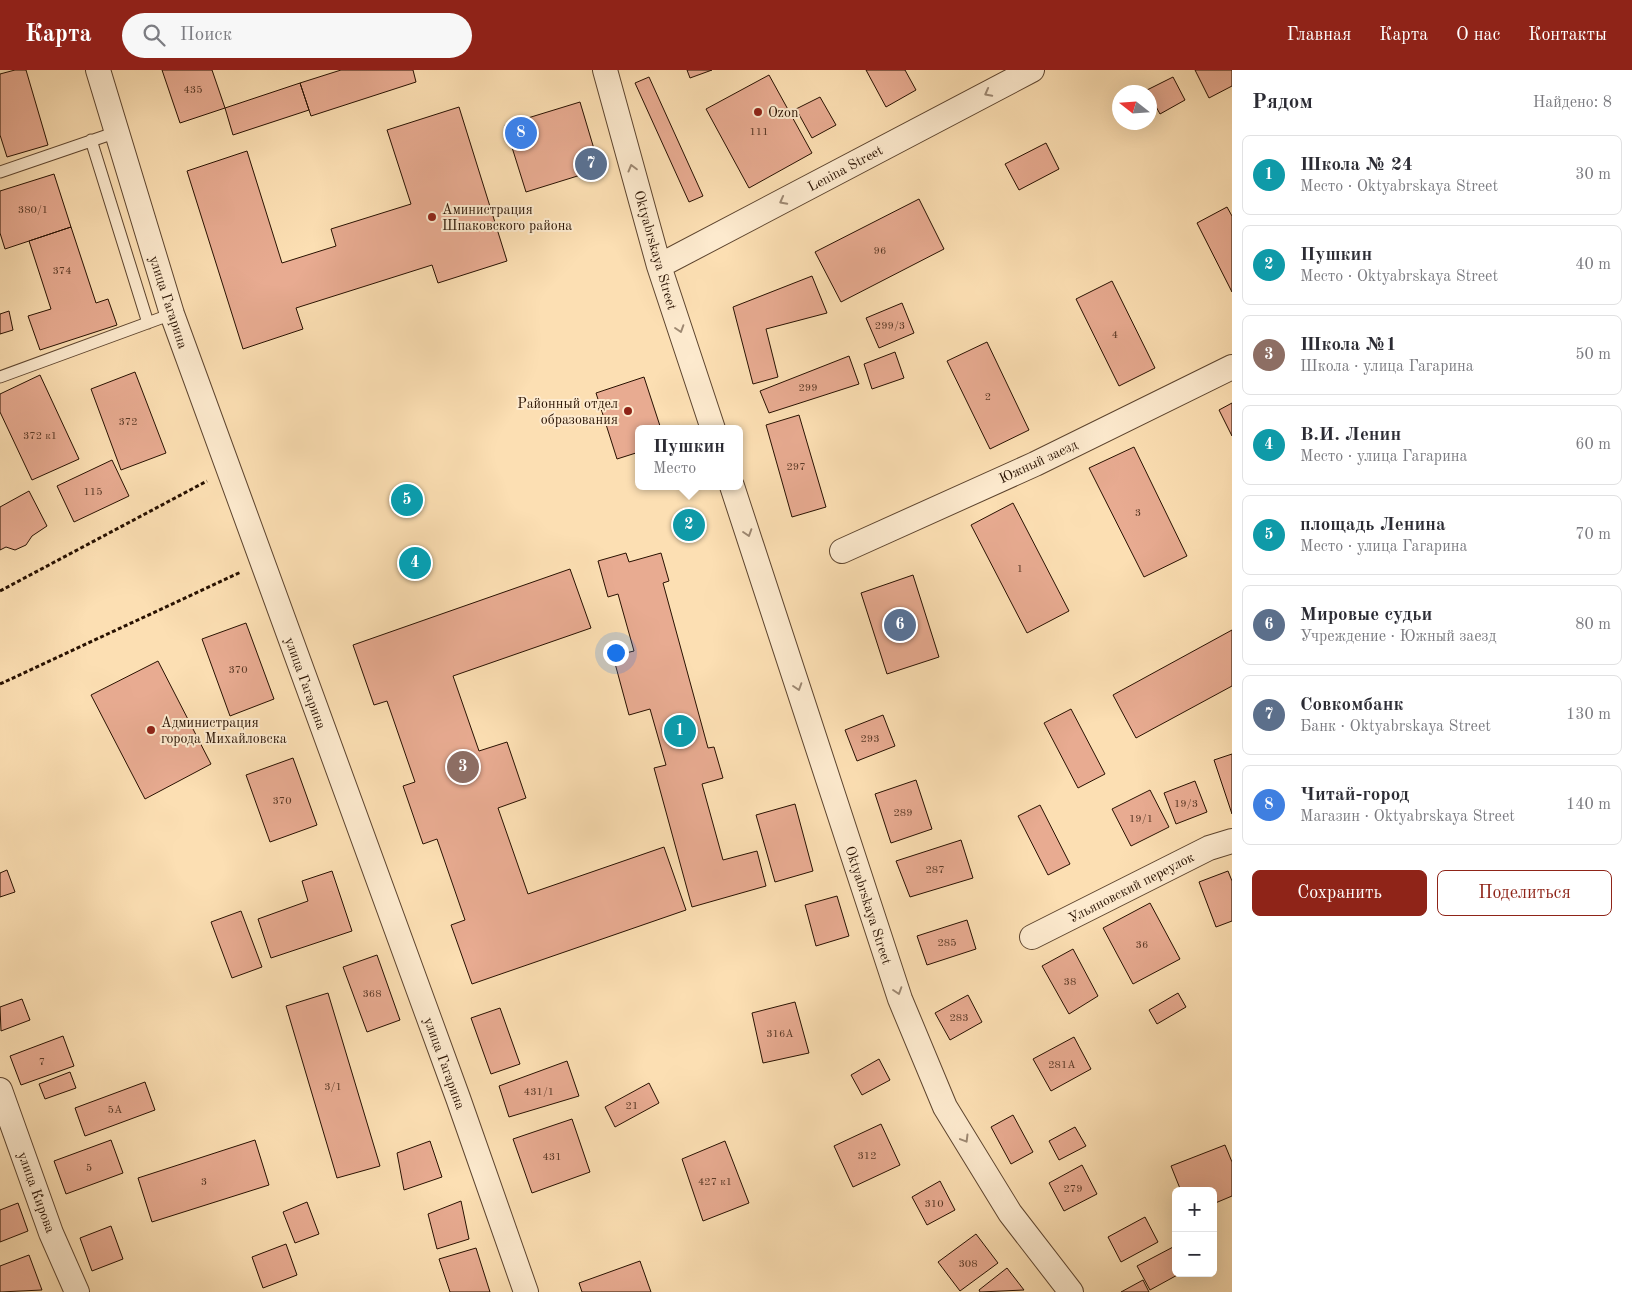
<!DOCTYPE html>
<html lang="ru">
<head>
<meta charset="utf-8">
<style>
	:root { --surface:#fff; --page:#f7f7f7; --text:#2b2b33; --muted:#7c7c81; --line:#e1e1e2; --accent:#8f2418 }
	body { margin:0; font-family:"Old Standard TT",serif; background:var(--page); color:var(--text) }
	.controls { position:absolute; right:15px; bottom:15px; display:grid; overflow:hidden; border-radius:8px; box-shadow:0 5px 20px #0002 }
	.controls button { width:45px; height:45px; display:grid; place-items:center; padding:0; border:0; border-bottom:1px solid var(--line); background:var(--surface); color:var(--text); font:25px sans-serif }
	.compass { position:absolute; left:1112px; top:15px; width:45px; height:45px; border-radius:50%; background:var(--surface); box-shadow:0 5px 20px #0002; rotate:287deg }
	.you { position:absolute; left:615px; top:582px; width:18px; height:18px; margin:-12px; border:4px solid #fff; border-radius:50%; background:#1a73e8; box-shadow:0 0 0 8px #1a73e833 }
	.badge { display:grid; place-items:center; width:32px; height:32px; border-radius:50%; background:var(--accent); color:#fff; font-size:16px; font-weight:700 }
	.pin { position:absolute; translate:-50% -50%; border:2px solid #fff; box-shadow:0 1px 5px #0006 }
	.popup { position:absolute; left:635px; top:355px; width:108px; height:65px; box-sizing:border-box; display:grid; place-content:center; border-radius:8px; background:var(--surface); filter:drop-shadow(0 1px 4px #0005); font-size:16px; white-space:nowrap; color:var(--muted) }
	.popup b { font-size:19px; color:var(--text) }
	.popup::after { content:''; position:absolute; left:50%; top:100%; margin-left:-10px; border:10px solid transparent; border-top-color:var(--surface) }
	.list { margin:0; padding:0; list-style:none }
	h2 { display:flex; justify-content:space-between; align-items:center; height:65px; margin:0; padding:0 20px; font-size:21px }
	h2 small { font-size:16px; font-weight:400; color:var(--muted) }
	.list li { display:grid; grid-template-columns:32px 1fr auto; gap:15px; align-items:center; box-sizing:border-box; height:80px; margin:0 10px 10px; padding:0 10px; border:1px solid var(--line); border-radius:8px }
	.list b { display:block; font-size:19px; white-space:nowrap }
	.list p { margin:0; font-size:16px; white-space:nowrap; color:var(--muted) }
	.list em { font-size:16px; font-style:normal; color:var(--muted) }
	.actions { display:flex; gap:10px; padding:15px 20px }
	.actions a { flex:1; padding:11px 0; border:1px solid var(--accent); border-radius:8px; text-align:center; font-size:18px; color:var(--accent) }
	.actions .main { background:var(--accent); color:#fff }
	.icon { flex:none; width:28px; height:28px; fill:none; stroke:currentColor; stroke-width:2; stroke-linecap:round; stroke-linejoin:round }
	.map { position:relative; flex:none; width:1232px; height:1222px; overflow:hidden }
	header { display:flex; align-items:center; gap:30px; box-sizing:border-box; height:70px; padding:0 25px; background:var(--accent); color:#fff }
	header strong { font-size:24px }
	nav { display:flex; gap:28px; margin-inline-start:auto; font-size:18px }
	.search { width:350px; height:45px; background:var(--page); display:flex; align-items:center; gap:12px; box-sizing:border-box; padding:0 18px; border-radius:28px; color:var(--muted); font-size:19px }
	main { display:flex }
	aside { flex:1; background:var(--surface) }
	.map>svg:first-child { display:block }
	.building { fill:#e8ab91; stroke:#281101 }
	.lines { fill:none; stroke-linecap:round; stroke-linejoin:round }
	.service-casing { stroke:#5d442e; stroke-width:13 }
	.minor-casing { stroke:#5d442e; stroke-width:26 }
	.path { stroke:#281101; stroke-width:3; stroke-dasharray:4 2.5; stroke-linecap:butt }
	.service { stroke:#fdeace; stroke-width:11 }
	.minor { stroke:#fdeace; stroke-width:24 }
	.oneway { stroke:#9d8872 }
	.poi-dot { fill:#8f2418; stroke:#fdeace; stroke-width:2 }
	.labels { text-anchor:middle; stroke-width:4; stroke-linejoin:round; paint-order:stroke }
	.number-label { font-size:11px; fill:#583825 }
	.poi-label { font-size:14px; fill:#281101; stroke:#fdeace; text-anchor:start }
	.street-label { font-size:14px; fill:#281101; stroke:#fdeace }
</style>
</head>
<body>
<header>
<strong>Карта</strong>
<div class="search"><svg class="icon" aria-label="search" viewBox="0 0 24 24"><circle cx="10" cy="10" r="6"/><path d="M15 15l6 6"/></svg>Поиск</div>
<nav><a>Главная</a><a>Карта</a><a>О нас</a><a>Контакты</a></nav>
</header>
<main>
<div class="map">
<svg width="1232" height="1222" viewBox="0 0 1232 1222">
	<rect width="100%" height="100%" fill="#fcdfb3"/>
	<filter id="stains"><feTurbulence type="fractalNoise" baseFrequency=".004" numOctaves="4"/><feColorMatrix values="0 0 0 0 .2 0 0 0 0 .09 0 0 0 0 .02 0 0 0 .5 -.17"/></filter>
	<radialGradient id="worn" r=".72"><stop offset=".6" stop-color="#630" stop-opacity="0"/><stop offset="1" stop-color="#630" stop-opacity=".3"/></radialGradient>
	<!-- building -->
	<path class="building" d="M15,0H26L48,75L7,87L0,65V4Z
		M162,0H212L225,38L180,53Z
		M341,0H413L416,12L311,46L300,13Z
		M687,0H712L690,8Z
		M866,0H905L916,20L886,37Z
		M1195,0H1232V16L1209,28Z
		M769,5L812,83L749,118L706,39Z
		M649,7L703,126L689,132L635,13Z
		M1173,7L1185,30L1160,44L1147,20Z
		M300,13L309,40L233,65L225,38Z
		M820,27L836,55L812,68L796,39Z
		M580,32L600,99L526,122L505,55Z
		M459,37L507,191L438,213L432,195L296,238L303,259L243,279L187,101L247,81L282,193L336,176L331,159L411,134L387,60Z
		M1046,73L1059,99L1019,120L1005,94Z
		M54,104L71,157L5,179L0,163V121Z
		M919,129L944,179L841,232L815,182Z
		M1227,137L1232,146V222L1197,153Z
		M71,157L96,233L108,229L117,255L40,280L28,246L51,239L29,171Z
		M812,206L827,243L766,259L778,307L753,314L733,237Z
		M1112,211L1155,298L1119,316L1076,229Z
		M902,233L914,263L879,278L866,248Z
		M9,241L13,260L0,264V244Z
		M987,272L1029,360L990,379L947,291Z
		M895,282L904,308L872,319L864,294Z
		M849,286L859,314L769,343L760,321Z
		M135,302L166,383L121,400L91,319Z
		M40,305L79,389L32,410L0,342V324Z
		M644,307L661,359H639V382L617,389L596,323Z
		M1232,333V366L1219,340Z
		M799,345L826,437L792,447L766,355Z
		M1134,377L1187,486L1144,507L1089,398Z
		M112,390L129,426L74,452L57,416Z
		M29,421L47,456L32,466L26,475L15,480L6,477L0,480V437Z
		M1013,433L1069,541L1027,563L971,455Z
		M626,483L629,492L661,483L669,511L663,513L708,678L714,677L723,708L702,714L723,790L757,781L766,816L692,837L654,698L666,695L650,639L629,645L613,586L634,581L618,524L608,527L598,491Z
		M570,499L591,558L453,606L479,681L507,672L526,728L498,738L528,824L664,777L686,840L472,914L451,855L465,850L437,769L423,774L403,716L415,712L387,631L374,635L353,575Z
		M913,505L939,587L887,604L861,523Z
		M246,553L274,629L230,646L202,569Z
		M1232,560V616L1136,668L1113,625Z
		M158,591L211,694L145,729L91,625Z
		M1071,639L1105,704L1078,718L1044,653Z
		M883,645L895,676L857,691L845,660Z
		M1232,684V744L1214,690Z
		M293,688L317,755L270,772L246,705Z
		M916,710L932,759L891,773L875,724Z
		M1195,711L1207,742L1176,754L1164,723Z
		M1150,720L1169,757L1131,776L1112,739Z
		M795,734L813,801L775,812L756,745Z
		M1040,735L1070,794L1048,805L1018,746Z
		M961,770L973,808L910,827L896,791Z
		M7,800L15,822L0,827V803Z
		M332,801L352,861L271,888L258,849L308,831L302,811Z
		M1228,801L1232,811V851L1216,857L1199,812Z
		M837,826L849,866L816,876L805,835Z
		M1150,833L1180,889L1133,914L1103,858Z
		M241,841L262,897L232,908L211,852Z
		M967,850L976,879L927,895L917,866Z
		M1073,879L1098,926L1069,944L1042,896Z
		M377,885L400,950L367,962L343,897Z
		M328,923L380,1096L337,1108L286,936Z
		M1178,923L1186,937L1157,954L1149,940Z
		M968,925L982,952L950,970L935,943Z
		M22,929L30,950L1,961L0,937Z
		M795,932L809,983L763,993L752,943Z
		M500,938L520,994L491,1004L471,948Z
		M63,966L74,996L21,1015L10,986Z
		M1074,967L1091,999L1051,1021L1033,989Z
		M879,989L890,1010L862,1025L851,1005Z
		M567,991L579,1026L509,1047L499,1016Z
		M70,1002L76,1018L45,1029L39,1014Z
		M145,1012L155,1040L85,1066L75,1038Z
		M649,1013L659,1033L615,1057L605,1037Z
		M1013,1045L1033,1082L1011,1094L991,1057Z
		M572,1049L590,1102L532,1123L513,1069Z
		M881,1054L900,1095L853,1117L834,1076Z
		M1075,1057L1086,1076L1059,1090L1049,1071Z
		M111,1070L123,1103L66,1124L54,1091Z
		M255,1070L269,1115L152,1152L138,1108Z
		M430,1071L442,1107L404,1120L397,1083Z
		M725,1071L749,1133L703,1151L682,1089Z
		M1225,1075L1232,1092V1126L1213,1134V1121H1181L1171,1096Z
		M1082,1095L1097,1124L1064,1141L1049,1113Z
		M940,1111L955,1140L927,1155L912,1127Z
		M461,1131L469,1169L437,1179L428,1144Z
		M307,1132L319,1164L295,1173L283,1142Z
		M18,1133L28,1161L0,1172V1140Z
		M1145,1147L1158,1172L1121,1192L1108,1167Z
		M111,1156L123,1189L92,1201L80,1168Z
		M976,1164L998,1193L960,1221L938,1192Z
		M286,1174L297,1205L263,1218L252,1187Z
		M1175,1176L1176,1203H1181L1150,1220L1137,1196Z
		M476,1178L490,1222H450L439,1189Z
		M29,1185L42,1220L0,1222V1196Z
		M640,1191L651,1222H582L579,1213Z
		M1007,1198L1024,1220L980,1222L979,1220Z
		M1143,1210L1149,1222H1121Z"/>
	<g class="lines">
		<defs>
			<path id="service" d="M91,70L148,253
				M0,102L117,62
				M0,307L172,244"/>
			<path id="minor" d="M98,0L172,244L458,1028L526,1222
				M605,0L659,196L713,359
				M659,196L1032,0
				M732,416L900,929L945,1037L1010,1143L1071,1222
				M842,481L1035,394L1232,297
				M1032,867L1209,778L1232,771
				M0,1020L51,1163L77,1222"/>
		</defs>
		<!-- service casing -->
		<use href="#service" class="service-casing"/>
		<!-- minor casing -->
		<use href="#minor" class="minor-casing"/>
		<!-- path -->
		<path class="path" d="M0,521L207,411
			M0,614L241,502"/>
		<!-- service -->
		<use href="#service" class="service"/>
		<!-- minor -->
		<use href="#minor" class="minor"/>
	</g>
	<!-- one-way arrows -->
	<defs><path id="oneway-chevron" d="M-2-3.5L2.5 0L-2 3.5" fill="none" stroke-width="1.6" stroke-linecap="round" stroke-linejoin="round" transform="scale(1.25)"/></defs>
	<g class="oneway">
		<use href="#oneway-chevron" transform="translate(988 23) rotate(152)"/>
		<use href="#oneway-chevron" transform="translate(632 98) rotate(-105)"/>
		<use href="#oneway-chevron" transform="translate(783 131) rotate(152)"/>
		<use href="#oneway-chevron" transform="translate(680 259) rotate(72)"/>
		<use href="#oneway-chevron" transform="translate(748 463) rotate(72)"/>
		<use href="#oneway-chevron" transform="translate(798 617) rotate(72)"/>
		<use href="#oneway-chevron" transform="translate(898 921) rotate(72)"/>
		<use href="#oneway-chevron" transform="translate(965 1069) rotate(59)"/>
	</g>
	<!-- markers -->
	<g class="poi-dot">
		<circle cx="758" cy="42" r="5"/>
		<circle cx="432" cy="147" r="5"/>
		<circle cx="628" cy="341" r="5"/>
		<circle cx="151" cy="660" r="5"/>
	</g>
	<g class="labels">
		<!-- number labels -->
		<g class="number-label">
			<text x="193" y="23">435</text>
			<text x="759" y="65">111</text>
			<text x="33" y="143">380/1</text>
			<text x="880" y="184">96</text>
			<text x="62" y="204">374</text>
			<text x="890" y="259">299/3</text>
			<text x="1115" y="268">4</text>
			<text x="808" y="321">299</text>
			<text x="988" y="330">2</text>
			<text x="128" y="355">372</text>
			<text x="40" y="369">372 к1</text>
			<text x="796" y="400">297</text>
			<text x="93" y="425">115</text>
			<text x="1138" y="446">3</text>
			<text x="1020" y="502">1</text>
			<text x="238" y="603">370</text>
			<text x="870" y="672">293</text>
			<text x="282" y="734">370</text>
			<text x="1186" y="737">19/3</text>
			<text x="903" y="746">289</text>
			<text x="1141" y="752">19/1</text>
			<text x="935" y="803">287</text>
			<text x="947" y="876">285</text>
			<text x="1142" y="878">36</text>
			<text x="1070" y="915">38</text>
			<text x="372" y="927">368</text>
			<text x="959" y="951">283</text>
			<text x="780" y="967">316А</text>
			<text x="42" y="995">7</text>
			<text x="1062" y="998">281А</text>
			<text x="333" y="1020">3/1</text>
			<text x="539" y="1025">431/1</text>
			<text x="632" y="1039">21</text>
			<text x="115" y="1043">5А</text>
			<text x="867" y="1089">312</text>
			<text x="552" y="1090">431</text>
			<text x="89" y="1101">5</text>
			<text x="204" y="1115">3</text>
			<text x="715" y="1115">427 к1</text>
			<text x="1073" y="1122">279</text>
			<text x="934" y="1137">310</text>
			<text x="968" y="1197">308</text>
		</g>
		<!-- poi labels -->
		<g class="poi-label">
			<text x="768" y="47">Ozon</text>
			<text x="442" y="144">Аминистрация<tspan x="442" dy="16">Шпаковского района</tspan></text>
			<text x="618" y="338" text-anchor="end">Районный отдел<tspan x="618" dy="16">образования</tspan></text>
			<text x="161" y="657">Администрация<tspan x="161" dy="16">города Михайловска</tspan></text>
		</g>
		<!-- street labels -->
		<g class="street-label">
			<text transform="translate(845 98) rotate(-28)" y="5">Lenina Street</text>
			<text transform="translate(656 180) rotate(74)" y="5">Oktyabrskaya Street</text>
			<text transform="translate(169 232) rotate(72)" y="5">улица Гагарина</text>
			<text transform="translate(1038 391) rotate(-25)" y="5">Южный заезд</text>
			<text transform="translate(306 613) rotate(70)" y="5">улица Гагарина</text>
			<text transform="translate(1131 817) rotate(-27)" y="5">Ульяновский переулок</text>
			<text transform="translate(869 835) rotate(72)" y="5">Oktyabrskaya Street</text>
			<text transform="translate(445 993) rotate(70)" y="5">улица Гагарина</text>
			<text transform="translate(37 1122) rotate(70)" y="5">улица Кирова</text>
		</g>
	</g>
	<rect width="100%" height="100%" filter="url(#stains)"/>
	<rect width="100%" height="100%" fill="url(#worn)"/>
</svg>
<div class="controls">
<button>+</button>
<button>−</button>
</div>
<svg class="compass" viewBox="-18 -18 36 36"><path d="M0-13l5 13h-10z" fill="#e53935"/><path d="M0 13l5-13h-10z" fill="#7c7c81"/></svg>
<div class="you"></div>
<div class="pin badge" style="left:680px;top:661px;background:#0f9aa8">1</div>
<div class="pin badge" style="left:689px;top:455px;background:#0f9aa8">2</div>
<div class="popup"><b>Пушкин</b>Место</div>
<div class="pin badge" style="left:463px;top:697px;background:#8d6e63">3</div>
<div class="pin badge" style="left:415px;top:493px;background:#0f9aa8">4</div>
<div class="pin badge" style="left:407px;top:430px;background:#0f9aa8">5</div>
<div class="pin badge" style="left:900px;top:555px;background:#5c6f8a">6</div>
<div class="pin badge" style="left:591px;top:94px;background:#5c6f8a">7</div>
<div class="pin badge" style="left:521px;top:63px;background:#3f7fe0">8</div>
</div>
<aside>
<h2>Рядом<small>Найдено: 8</small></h2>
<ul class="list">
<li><span class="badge" style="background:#0f9aa8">1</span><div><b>Школа № 24</b><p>Место · Oktyabrskaya Street</p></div><em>30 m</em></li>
<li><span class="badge" style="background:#0f9aa8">2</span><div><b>Пушкин</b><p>Место · Oktyabrskaya Street</p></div><em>40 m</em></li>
<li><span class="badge" style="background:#8d6e63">3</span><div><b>Школа №1</b><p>Школа · улица Гагарина</p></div><em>50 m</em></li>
<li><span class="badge" style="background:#0f9aa8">4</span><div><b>В.И. Ленин</b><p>Место · улица Гагарина</p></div><em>60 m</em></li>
<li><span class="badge" style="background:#0f9aa8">5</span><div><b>площадь Ленина</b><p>Место · улица Гагарина</p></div><em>70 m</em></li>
<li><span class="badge" style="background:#5c6f8a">6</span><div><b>Мировые судьи</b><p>Учреждение · Южный заезд</p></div><em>80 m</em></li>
<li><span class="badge" style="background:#5c6f8a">7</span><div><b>Совкомбанк</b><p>Банк · Oktyabrskaya Street</p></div><em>130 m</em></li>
<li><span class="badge" style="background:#3f7fe0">8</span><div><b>Читай-город</b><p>Магазин · Oktyabrskaya Street</p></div><em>140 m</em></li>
</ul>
<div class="actions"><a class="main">Сохранить</a><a>Поделиться</a></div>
</aside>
</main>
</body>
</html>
